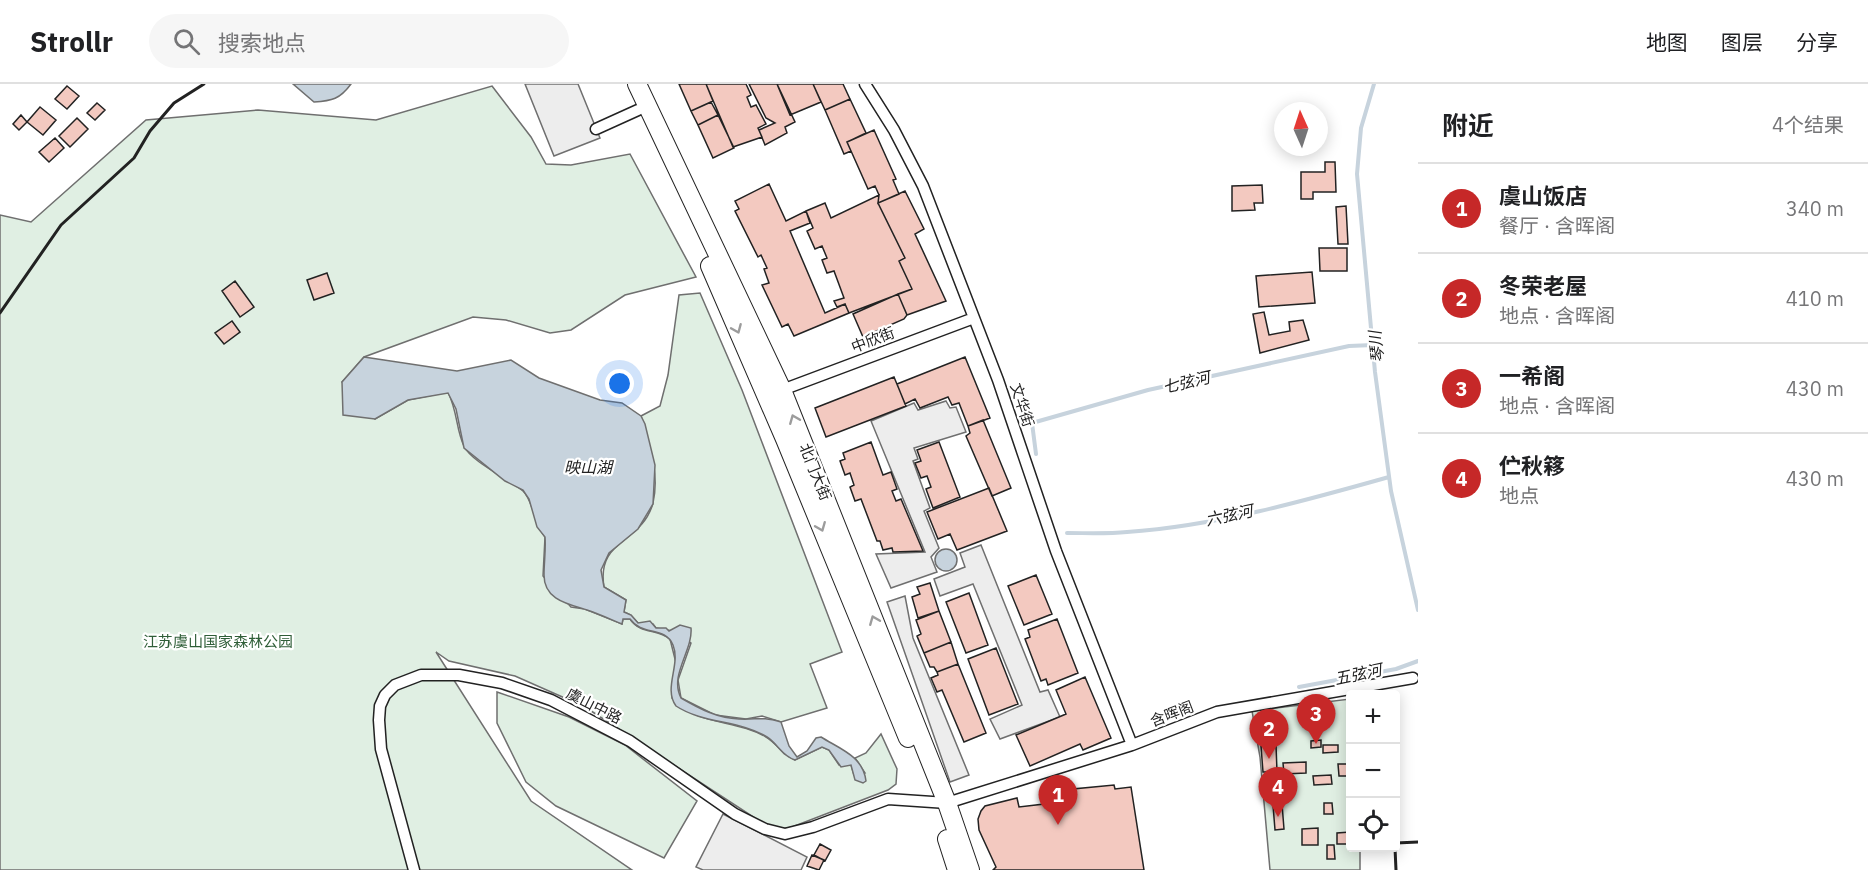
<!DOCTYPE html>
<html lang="zh">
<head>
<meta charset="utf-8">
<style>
	:root { --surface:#fff; --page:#f6f6f6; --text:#202124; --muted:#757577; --line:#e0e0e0; --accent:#c62828 }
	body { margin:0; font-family:"IBM Plex Sans","Noto Sans SC",sans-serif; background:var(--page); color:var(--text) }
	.controls { position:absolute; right:18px; bottom:18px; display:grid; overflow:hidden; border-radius:6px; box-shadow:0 3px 15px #0003 }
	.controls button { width:54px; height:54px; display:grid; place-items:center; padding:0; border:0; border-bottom:2px solid var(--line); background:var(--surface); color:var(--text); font:30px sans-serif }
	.compass { position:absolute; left:1274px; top:18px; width:54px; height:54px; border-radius:50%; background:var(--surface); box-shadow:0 3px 15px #0003; rotate:357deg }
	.you { position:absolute; left:620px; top:300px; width:21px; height:21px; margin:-15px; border:4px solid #fff; border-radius:50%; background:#1a73e8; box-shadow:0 0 0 9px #1a73e833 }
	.badge { display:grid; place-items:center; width:39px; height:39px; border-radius:50%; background:var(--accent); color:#fff; font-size:20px; font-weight:700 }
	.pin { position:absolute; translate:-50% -50px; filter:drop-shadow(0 2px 3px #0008) }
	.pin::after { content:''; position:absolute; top:32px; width:21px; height:18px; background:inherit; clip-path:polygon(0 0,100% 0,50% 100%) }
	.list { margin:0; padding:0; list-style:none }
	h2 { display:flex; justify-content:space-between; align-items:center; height:78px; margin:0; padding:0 24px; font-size:26px }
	h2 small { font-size:20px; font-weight:400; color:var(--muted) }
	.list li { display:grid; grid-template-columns:39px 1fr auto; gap:18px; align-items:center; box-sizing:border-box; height:90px; padding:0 24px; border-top:2px solid var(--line) }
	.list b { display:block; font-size:22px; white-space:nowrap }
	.list p { margin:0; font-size:20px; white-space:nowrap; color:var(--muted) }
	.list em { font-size:20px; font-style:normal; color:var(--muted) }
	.icon { flex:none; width:33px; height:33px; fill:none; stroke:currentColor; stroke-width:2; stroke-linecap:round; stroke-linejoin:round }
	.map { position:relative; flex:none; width:1418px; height:786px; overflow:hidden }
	header { display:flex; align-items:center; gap:36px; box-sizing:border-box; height:84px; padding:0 30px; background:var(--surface); border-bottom:2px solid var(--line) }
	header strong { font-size:28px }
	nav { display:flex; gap:33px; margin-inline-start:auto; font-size:21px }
	.search { width:420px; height:54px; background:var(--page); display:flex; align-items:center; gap:15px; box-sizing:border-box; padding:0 21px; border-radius:33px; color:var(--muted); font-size:22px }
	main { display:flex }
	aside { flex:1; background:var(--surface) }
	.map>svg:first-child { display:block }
	.green { fill:#e0efe3; stroke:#6f6f6f; stroke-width:1.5 }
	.parking { fill:#ededed; stroke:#6f6f6f; stroke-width:1.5 }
	.water { fill:#c7d3dd; stroke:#6f6f6f; stroke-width:1.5 }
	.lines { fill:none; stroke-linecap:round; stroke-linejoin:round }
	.stream { stroke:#c7d3dd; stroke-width:4 }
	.building { fill:#f3c9c0; stroke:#222; stroke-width:1.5 }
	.minor-casing { stroke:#222; stroke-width:13 }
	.primary-casing { stroke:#222; stroke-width:20 }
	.minor { stroke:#fff; stroke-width:10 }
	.primary { stroke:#fff; stroke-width:18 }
	.wall { stroke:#222; stroke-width:3 }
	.oneway { stroke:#9c9c9c }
	.labels { text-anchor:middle; stroke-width:4.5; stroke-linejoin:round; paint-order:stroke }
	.street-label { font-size:15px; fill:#222; stroke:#fff }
	.park-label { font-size:15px; fill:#2f5e38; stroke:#fff }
	.water-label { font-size:16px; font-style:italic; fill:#222; stroke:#fff }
</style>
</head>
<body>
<header>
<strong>Strollr</strong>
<div class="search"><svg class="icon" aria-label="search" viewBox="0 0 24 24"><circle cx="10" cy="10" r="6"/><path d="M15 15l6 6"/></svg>搜索地点</div>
<nav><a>地图</a><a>图层</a><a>分享</a></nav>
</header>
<main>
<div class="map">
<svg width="1418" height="786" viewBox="0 0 1418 786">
	<rect width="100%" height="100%" fill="#fff"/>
	<!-- green -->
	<path class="green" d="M492,2L531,53L546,80L571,81L630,70L696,193L625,211L571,246L550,249L506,236L473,233L364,273L342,298L375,335L408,316L448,308C458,329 456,346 464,362C471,378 511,396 523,407C533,416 534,439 545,453L543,492L571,523L585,525L622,540L623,535H630C641,551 657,544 670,555L676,579L672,614C696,642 736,635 766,653C778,660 781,670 795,676L822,663L829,666L839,681H851L854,691L865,689L855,674L866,669L881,650L897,685L896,700L888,706L792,743L783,745L764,740L585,623L515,592L449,577L436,568L531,717L632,786H0V131L31,138L146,36L258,26L376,36Z
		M700,209L742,306L842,568L810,580L827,624L781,638L762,632L746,635L715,631L681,614L678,596L691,559L672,547L656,544L653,540L638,539L631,531L624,528L626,516L604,503C596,454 642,460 653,419C660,389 649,361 641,332L660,322L668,291L679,211Z
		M497,608L569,633L625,661L697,717L664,774L556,722L526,698L497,639Z
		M1350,615V764H1360V786H1270L1260,673L1252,627Z"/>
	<!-- parking -->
	<path class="parking" d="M525,0H578L600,54L554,72Z
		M946,317L950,324L956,323L966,348L914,364L918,375L913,377L930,424L924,427L939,464L931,473L937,488L891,504L876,470L925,468L871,337L914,319L918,326Z
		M981,461L1040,608L1048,606L1060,633L1000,655L990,635L1022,621L973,500L940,512L934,495L965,483L960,469Z
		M905,512L913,554L969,691L950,698L887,518Z
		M723,730L807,773L801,786H703L696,783Z"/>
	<!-- water -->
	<path class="water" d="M293,0H351C340,15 332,17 314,18Z
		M364,273L457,287L511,276L539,294L600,316L622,319L641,332L645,340L655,381L653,420L638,445L609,469L601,486L604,503L626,516L624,528L631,531L638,539L650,537L656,544H666L669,547L680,541L691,544C693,567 669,591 681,614C700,625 717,634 739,635C758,636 760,632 781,638L789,662L797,673L807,667L816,654L821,653C840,665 863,672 866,697L863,699L855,696L851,681L841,683L829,666L822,663L795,676C782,672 778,660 767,653C740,636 703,640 676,622C663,604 681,581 673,561C665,542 642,552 630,535H623L622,540C610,535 599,530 587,526C568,520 544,516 544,491C544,478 546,466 545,453L537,443L529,415L523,406L505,397L464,364L456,325L448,309L408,316L375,335L343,331L342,298Z
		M935 476a11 11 0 1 1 22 0a11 11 0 1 1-22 0Z"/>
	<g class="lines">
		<!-- stream -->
		<path class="stream" d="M1374,0L1361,44L1357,90L1375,288L1391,407L1418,526
			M1036,370L1032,339L1148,306L1349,262L1373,261
			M1067,449C1087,449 1107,450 1127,448C1215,442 1304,417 1389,393
			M1299,603L1396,585L1418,577"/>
	</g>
	<!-- building -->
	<path class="building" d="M679,0H706L713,17L691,27Z
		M706,0H746L751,11L747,13L751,23L756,21L766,40L758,44L762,53L733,63Z
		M749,0H777L795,38L785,43L787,49L765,61L759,46L775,39L766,34Z
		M777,0H813L821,18L790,31Z
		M813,0H843L850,15L825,26Z
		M67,2L79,12L67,25L55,15Z
		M850,15L866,49L847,58L851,67L844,70L825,26Z
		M711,18L718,31L698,41L691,27Z
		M97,19L105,26L95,36L87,29Z
		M40,23L56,36L43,51L27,38Z
		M21,31L27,38L19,46L13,40Z
		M718,31L734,64L713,74L698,41Z
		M77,34L88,45L70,63L59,52Z
		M874,46L896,95L893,96L899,110L878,119L879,111L875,102L868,105L847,58Z
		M55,54L64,64L49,78L39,68Z
		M1325,78H1335L1336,108H1313V115H1301V88H1325Z
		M769,100L786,137L806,127L810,139L790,147L825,229L845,220L849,229L794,252L788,240L782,243L762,201L769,199L764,185L767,184L761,171L758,173L735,127L739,125L735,117Z
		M1262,101L1263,119H1254L1255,126L1232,127V102Z
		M905,107L924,145L915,150L946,217L907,231L898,210L912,205L899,177L905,174L878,119Z
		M879,111L878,119L905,174L899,177L912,205L849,229L845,220L837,223L834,217L844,214L834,187L827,189L822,176L827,174L822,162L815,165L807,147L813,144L806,127L825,119L831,134Z
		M1346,122L1348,160H1338L1336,123Z
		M1319,164H1347V187H1320Z
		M1312,188L1315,219L1259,223L1256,192Z
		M327,189L334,209L314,216L307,196Z
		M235,197L254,223L240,233L222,207Z
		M898,210L907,231L904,235L863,253L853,230Z
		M1264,228L1269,251L1290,247L1289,238L1303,236L1309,256L1260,269L1253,230Z
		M232,237L240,248L224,260L215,249Z
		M965,273L990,334L968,342L959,319L952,321L948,313L920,324L915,315L905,320L897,300Z
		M894,293L906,322L826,353L815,324Z
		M983,336L1011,404L992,412L966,352L970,349L968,342Z
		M871,358L883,391L891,388L897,405L892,407L896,417L901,415L923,467L893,468L892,464L883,466L880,457H877L861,415L855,417L850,403L854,401L850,389L845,391L840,377L845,375L843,369Z
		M939,358L960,413L933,424L926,405L931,403L927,392L921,394L915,379L921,377L917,366Z
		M989,404L1007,447L957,466L950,450L938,455L927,428Z
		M1036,491L1052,530L1024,541L1008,502Z
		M930,499L939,527L918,534L912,513L920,510L917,503Z
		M969,509L988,561L966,569L946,518Z
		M939,527L951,558L924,569L917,552L921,550L916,536Z
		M1057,535L1078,589L1048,601L1046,595L1041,597L1025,555L1030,553L1028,546Z
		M951,558L958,580L937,588L934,583H930L924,569Z
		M996,564L1018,620L989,631L968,575Z
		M958,580L986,649L964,658L942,606L937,608L931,594L938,591L937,588Z
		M1085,593L1111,654L1083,666L1080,660L1030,682L1016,651L1066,630L1056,606Z
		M1321,656V663L1311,664V657Z
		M1276,661L1277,688H1263L1261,662Z
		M1323,661H1338V668L1323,669Z
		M1306,678V689L1284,690L1283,679Z
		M1338,680H1350V692H1339Z
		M1331,691L1332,700L1314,701L1313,692Z
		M1114,701L1115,705L1131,703L1144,786H993L996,783L979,746L978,735L981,727L985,722L1017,714L1019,723L1044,720V713L1074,710L1073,705Z
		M1324,719H1332L1333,730H1324Z
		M1282,720L1284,745L1275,746L1273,721Z
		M1318,744V761H1302V745Z
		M1350,748V760H1337V749Z
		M820,760L831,766L825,777L814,771Z
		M1327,761H1334L1335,775H1327Z
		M812,771L824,776L819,786L807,782Z"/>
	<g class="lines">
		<defs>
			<path id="minor" d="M865,0L894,46L923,102L998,296L1056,467L1132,661
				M596,45L638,26
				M782,306L974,234
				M414,786L381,665L379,636L380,622L385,611L395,601L421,591H459L502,599L551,616L630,657L735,730L765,745L785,750L813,743L888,715L947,719L1132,661L1217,628L1413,594"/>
			<path id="primary" d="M637,0L782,306L947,719L970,786
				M710,182L785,355L908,654
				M947,755L957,786"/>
		</defs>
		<!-- minor casing -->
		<use href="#minor" class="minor-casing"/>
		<!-- primary casing -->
		<use href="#primary" class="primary-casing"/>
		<!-- minor -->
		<use href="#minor" class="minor"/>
		<!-- primary -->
		<use href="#primary" class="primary"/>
		<!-- wall -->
		<path class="wall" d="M0,229L61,141L134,74L150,47L174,19L204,0
			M1396,759L1418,758
			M1395,764L1396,786"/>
	</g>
	<!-- one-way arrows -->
	<defs><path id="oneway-chevron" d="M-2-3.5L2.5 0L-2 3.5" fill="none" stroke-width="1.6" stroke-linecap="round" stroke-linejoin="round" transform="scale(1.5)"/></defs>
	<g class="oneway">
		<use href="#oneway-chevron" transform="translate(737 245) rotate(67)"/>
		<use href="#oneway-chevron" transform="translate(794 335) rotate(-112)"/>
		<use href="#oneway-chevron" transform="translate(821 443) rotate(68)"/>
		<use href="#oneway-chevron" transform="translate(874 536) rotate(-112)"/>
	</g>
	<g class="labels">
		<!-- street labels -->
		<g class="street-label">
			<text transform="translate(873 256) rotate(-21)" y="5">中欣街</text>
			<text transform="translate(1022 321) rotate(72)" y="5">文华街</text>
			<text transform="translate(815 388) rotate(68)" y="5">北门大街</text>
			<text transform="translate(594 622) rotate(27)" y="5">虞山中路</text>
			<text transform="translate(1172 630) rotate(-21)" y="5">含晖阁</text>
		</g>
		<!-- park labels -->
		<g class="park-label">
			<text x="218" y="563">江苏虞山国家森林公园</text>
		</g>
		<!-- water labels -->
		<g class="water-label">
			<text transform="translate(1376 263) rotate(-96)" y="6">琴川</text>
			<text transform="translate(1186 298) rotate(-13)" y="6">七弦河</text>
			<text x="588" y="389">映山湖</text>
			<text transform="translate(1229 431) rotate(-12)" y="6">六弦河</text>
			<text transform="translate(1358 590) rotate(-12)" y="6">五弦河</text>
		</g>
	</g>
</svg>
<div class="controls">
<button>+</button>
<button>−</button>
<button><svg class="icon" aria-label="locate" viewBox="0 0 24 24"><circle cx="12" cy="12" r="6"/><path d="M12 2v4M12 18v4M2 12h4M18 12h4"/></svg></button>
</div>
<svg class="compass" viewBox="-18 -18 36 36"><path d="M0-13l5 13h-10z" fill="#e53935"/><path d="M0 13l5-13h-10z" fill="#757577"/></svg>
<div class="you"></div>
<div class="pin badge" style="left:1058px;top:741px">1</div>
<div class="pin badge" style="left:1269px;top:675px">2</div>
<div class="pin badge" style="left:1316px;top:660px">3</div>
<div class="pin badge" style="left:1278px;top:733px">4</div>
</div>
<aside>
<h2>附近<small>4个结果</small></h2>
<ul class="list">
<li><span class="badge">1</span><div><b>虞山饭店</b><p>餐厅 · 含晖阁</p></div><em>340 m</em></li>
<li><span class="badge">2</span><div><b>冬荣老屋</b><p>地点 · 含晖阁</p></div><em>410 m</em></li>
<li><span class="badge">3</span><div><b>一希阁</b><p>地点 · 含晖阁</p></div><em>430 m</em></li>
<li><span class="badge">4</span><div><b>伫秋簃</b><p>地点</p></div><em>430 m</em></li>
</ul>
</aside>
</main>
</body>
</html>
